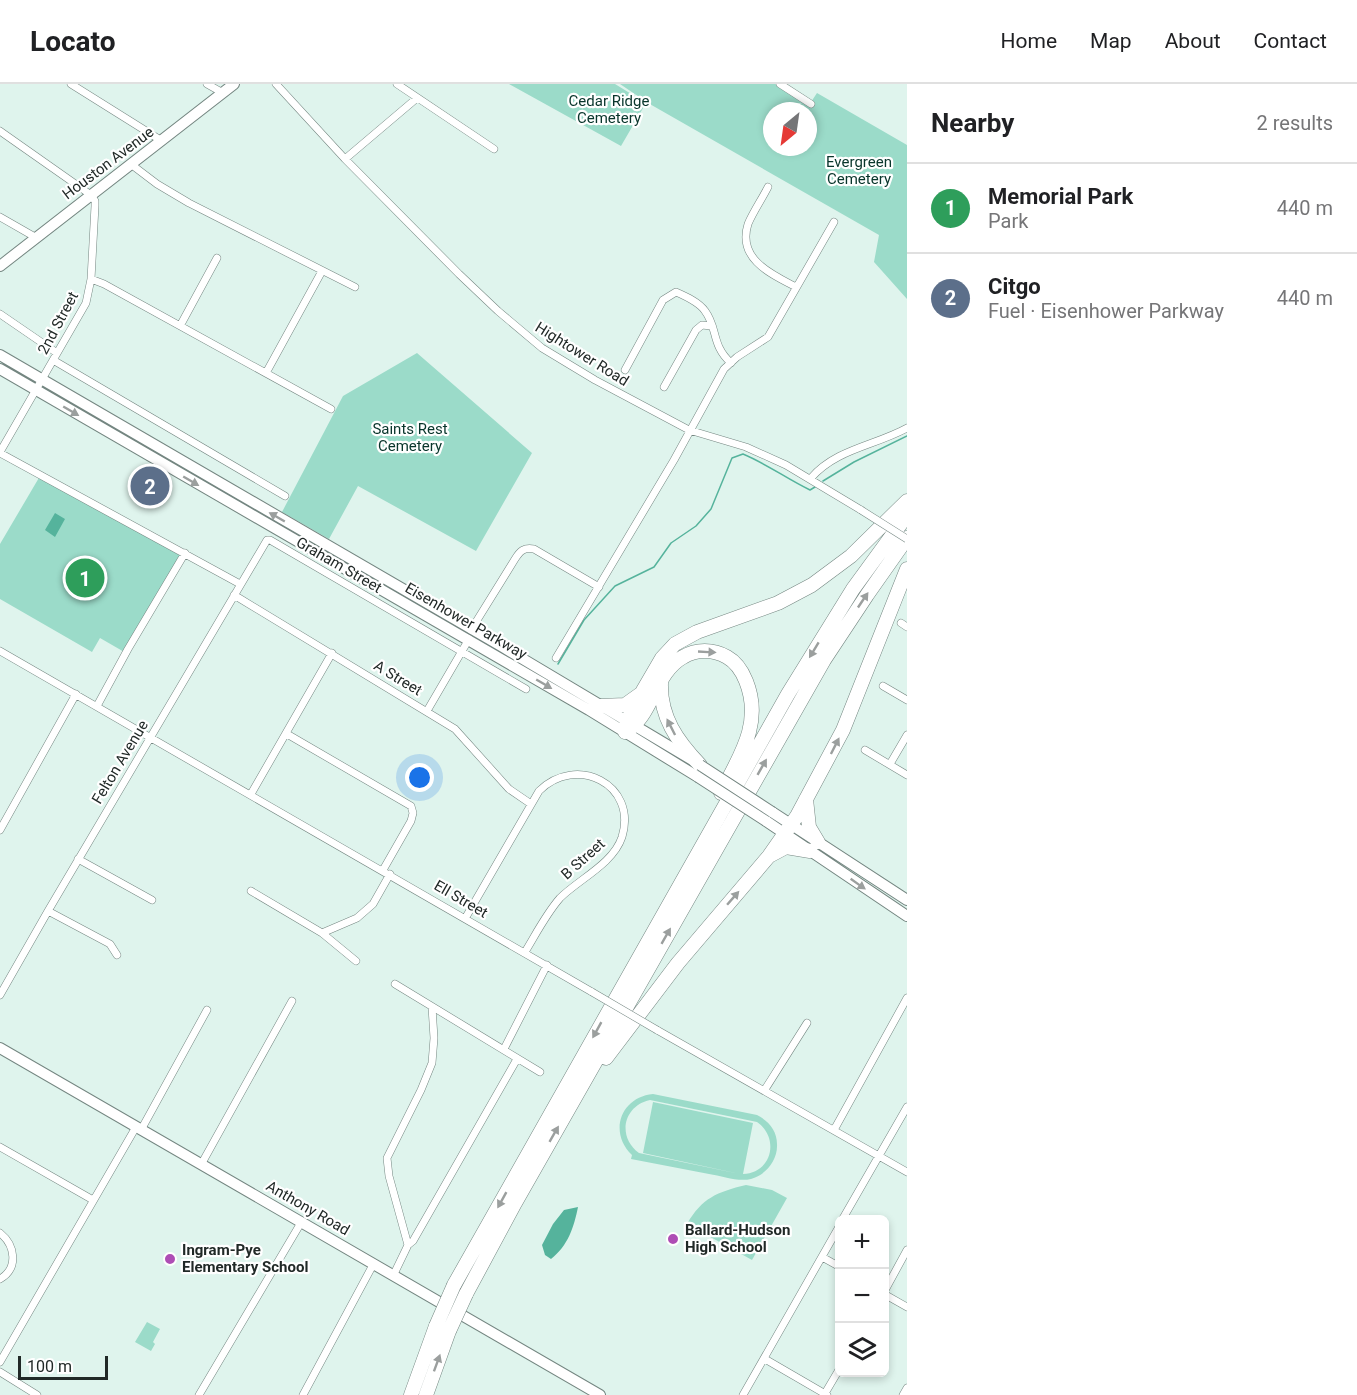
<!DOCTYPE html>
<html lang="en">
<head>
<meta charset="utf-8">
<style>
	:root { --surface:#fff; --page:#f2f2f2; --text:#202124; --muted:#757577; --line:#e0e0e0; --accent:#7c3aed }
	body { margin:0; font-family:Roboto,sans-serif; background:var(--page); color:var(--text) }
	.controls { position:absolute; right:18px; bottom:18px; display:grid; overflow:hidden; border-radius:9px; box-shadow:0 3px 9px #0003 }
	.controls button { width:54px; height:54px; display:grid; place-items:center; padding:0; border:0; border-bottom:2px solid var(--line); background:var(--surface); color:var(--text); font:30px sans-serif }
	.compass { position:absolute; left:763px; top:18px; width:54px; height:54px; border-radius:50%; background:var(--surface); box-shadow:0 3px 9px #0003; rotate:209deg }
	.scale { position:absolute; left:18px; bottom:15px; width:90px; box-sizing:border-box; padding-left:6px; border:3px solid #212927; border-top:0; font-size:16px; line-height:21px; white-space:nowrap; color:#212927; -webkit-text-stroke:4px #fff; paint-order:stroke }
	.you { position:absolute; left:420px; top:694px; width:21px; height:21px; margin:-15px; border:4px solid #fff; border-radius:50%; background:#1a73e8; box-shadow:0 0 0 9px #1a73e833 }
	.badge { display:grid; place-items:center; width:39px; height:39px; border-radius:50%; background:var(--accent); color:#fff; font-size:20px; font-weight:700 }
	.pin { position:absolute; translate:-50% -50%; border:3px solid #fff; box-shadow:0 2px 6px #0006 }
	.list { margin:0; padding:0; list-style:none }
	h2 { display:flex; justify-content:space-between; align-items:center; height:78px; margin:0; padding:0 24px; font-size:26px }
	h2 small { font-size:20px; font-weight:400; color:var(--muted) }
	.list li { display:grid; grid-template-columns:39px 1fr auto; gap:18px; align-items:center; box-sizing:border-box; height:90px; padding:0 24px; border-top:2px solid var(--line) }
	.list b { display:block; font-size:22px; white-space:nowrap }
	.list p { margin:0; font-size:20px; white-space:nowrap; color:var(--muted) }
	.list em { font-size:20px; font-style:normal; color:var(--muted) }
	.icon { flex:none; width:33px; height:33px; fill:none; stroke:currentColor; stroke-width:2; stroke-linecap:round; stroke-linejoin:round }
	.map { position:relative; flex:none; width:907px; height:1311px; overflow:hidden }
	header { display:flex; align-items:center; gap:36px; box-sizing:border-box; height:84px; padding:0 30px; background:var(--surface); border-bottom:2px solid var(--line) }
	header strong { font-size:28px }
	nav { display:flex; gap:33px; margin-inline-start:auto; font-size:21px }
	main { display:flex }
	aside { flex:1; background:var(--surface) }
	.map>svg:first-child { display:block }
	.green { fill:#9bdbc9; fill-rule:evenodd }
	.water { fill:#55b39c }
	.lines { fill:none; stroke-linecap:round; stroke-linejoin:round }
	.stream { stroke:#55b39c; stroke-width:1.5 }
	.street-casing { stroke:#748681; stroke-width:8 }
	.secondary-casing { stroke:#748681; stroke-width:12 }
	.primary-casing { stroke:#748681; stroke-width:12 }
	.highway-casing { stroke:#748681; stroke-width:15 }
	.street { stroke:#fff; stroke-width:7 }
	.secondary { stroke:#fff; stroke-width:10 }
	.primary { stroke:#fff; stroke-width:10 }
	.highway { stroke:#fff; stroke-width:14 }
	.street-bridge-casing { stroke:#748681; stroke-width:8; stroke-linecap:butt }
	.primary-bridge-casing { stroke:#748681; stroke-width:12; stroke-linecap:butt }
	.highway-bridge-casing { stroke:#748681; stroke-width:15; stroke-linecap:butt }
	.street-bridge { stroke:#fff; stroke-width:7 }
	.primary-bridge { stroke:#fff; stroke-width:10 }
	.highway-bridge { stroke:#fff; stroke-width:14 }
	.oneway { fill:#9b9f9e }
	.poi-dot { fill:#ae4db5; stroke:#fff; stroke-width:2 }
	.labels { text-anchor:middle; stroke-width:4.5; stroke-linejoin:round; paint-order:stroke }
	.park-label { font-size:15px; fill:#08352b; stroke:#fff }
	.street-label { font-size:15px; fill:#212927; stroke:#fff }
	.poi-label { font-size:15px; font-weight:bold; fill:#212927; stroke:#fff; text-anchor:start }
</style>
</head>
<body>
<header>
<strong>Locato</strong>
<nav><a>Home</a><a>Map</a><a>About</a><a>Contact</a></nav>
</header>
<main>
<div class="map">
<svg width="907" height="1311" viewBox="0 0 907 1311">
	<rect width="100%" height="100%" fill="#dff4ed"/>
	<!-- green -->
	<path class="green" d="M509,0H615L646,19L621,62Z
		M620,0H775L809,21L817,9L907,61V215L874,178L879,151L648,19ZM772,27H808V63H772Z
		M417,269L532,369L476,467L358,402L329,455L282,428L343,312Z
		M40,392L183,473L126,569L100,554L92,568L0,515V460Z
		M653,1010L757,1031C769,1037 777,1047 777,1060C778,1076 766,1091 751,1095C738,1098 722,1092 709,1090C683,1085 657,1080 631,1075L632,1071C608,1048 621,1013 653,1010ZM650,1016L757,1038C780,1054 772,1089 743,1090L753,1039L653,1018L643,1069L740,1090L639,1069C617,1053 623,1022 650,1016Z
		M746,1101L772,1106L787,1114L752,1176L687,1140C702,1114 717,1108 746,1101Z
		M147,1238L160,1245L153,1258L155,1260L151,1267L135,1258Z"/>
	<!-- water -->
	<path class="water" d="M55,429L65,435L55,453L45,446Z
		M578,1123C574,1143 568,1162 551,1175L545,1171L542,1161L553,1140L564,1126Z"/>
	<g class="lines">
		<!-- stream -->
		<path class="stream" d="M823,397L854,378L907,352
			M558,580L584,536L615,502L654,483L671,459L696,442L711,425L732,374L743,370C767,380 787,395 810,406L815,403"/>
		<defs>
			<path id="street" d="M71,0L162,57
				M207,0L223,9
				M276,0L345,75L459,190L498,227L542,264L595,296L689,346L746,363L786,381L861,426
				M397,0L494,65
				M780,0L811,20
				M0,47L91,111L95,117V122L91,195L86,219L0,368
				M345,75L417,14
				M132,81L157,100L189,119L355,203
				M768,103C762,115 753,128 748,140C737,175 771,190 796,203
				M0,133L35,153
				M91,195L104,200L331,325
				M0,230L57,269
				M180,242L217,174
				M53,276L285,412
				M625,286L663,216L676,208C685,212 699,218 705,227C718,244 711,261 731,279
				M266,289L322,187
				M664,303L696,246L702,241L711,242
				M0,369L240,500
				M811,394C836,365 874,362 907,344
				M234,511L455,645L509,705L531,720
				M901,539L907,543
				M471,546L515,475C520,467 524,463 534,465L599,503
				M0,567L592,908
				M556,574L674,376L724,285L737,273L768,253L834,138
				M883,602L907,616
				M97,622L128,565L185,469
				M427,627L469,555
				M287,650L411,722L413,729L411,737L383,786
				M865,666L907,691
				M890,680L907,651
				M251,710L332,569
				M0,746L76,610
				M78,775L152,816
				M251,807L322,849L357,834L373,820L390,790
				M48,827L110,860L117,871
				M466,833L539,707C576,670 638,700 622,753C613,780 579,795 560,814C546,830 536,850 525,868
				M322,849L356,877
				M395,900L540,988
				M0,911L48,827L267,456H270L526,605
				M657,946L907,1088
				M504,965L547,881
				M764,1007L807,939
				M141,1046L207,926
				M834,1046L907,914
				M0,1063L93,1116
				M202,1079L292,917
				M842,1136L907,1023
				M0,1149C15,1161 19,1184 0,1195
				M408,1161L389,1092L387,1074L421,1006L432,979L434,954L432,923
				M822,1173L840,1183
				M394,1190L408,1161L413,1157L517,975
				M884,1208L907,1166
				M884,1210L907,1223
				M765,1275L827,1311
				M0,1278L136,1043
				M0,1288L37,1311
				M199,1311L302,1137
				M303,1311L374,1179
				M743,1311L840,1141
				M824,1311L840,1284
				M903,1311L907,1304"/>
			<path id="secondary" d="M0,182L234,0
				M0,964L600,1311"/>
			<path id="primary" d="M0,271L501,562L694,677
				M0,285L589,626L698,693
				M772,728L907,816
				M766,737L907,832"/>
			<path id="highway" d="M661,599C660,633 677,657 700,681
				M600,622L625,621L639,611
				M625,648C653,632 654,589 683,573C696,565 713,565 727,573C736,578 742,587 746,597C763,639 740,672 721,709
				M625,648L627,637L641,610L662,574L675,560L697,548L778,519L812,501L851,472L907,417
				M806,715L809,743L818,758
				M771,771L786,763L810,767
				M606,974L678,879L769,772L797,732L843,646L907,485
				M454,1201L788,610L853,505L907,431
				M466,1210L515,1119L824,576L867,511L907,454
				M411,1311L436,1242
				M426,1311L449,1247"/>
		</defs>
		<!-- street casing -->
		<use href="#street" class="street-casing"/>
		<!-- secondary casing -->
		<use href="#secondary" class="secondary-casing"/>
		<!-- primary casing -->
		<use href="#primary" class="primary-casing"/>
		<!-- highway casing -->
		<use href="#highway" class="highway-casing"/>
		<!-- street -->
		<use href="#street" class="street"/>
		<!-- secondary -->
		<use href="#secondary" class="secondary"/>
		<!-- primary -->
		<use href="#primary" class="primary"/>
		<!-- highway -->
		<use href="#highway" class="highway"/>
		<defs>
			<path id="street-bridge" d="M861,426L907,455
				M592,908L657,946"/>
			<path id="primary-bridge" d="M700,681L772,728
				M698,693L766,737"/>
			<path id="highway-bridge" d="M436,1242L454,1201
				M449,1247L466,1210"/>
		</defs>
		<!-- street-bridge casing -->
		<use href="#street-bridge" class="street-bridge-casing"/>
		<!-- primary-bridge casing -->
		<use href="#primary-bridge" class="primary-bridge-casing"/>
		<!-- highway-bridge casing -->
		<use href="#highway-bridge" class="highway-bridge-casing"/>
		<!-- street-bridge -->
		<use href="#street-bridge" class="street-bridge"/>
		<!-- primary-bridge -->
		<use href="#primary-bridge" class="primary-bridge"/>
		<!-- highway-bridge -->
		<use href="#highway-bridge" class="highway-bridge"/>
	</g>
	<!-- one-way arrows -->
	<defs><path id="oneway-solid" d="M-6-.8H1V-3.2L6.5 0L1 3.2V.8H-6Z" transform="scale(1.5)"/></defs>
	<g class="oneway">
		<use href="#oneway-solid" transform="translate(71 327) rotate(30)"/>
		<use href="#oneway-solid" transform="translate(191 397) rotate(30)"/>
		<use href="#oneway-solid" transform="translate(277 433) rotate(-150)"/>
		<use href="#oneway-solid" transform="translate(863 516) rotate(-56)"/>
		<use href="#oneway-solid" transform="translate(814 566) rotate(121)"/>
		<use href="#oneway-solid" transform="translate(707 568) rotate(3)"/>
		<use href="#oneway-solid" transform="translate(544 600) rotate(30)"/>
		<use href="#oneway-solid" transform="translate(671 643) rotate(-117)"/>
		<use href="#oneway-solid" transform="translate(835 662) rotate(-63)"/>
		<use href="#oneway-solid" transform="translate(762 683) rotate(-60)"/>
		<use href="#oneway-solid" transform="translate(858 800) rotate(35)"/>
		<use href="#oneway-solid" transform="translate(733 814) rotate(-49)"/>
		<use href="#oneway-solid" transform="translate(666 852) rotate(-60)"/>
		<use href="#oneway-solid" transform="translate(597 946) rotate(119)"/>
		<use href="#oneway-solid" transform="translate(554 1050) rotate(-60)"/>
		<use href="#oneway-solid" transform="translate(502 1116) rotate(119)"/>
		<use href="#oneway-solid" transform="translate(437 1279) rotate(-70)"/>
	</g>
	<!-- markers -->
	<g class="poi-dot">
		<circle cx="673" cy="1155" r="6"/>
		<circle cx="170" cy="1175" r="6"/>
	</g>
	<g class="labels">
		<!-- park labels -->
		<g class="park-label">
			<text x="609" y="22">Cedar Ridge<tspan x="609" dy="17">Cemetery</tspan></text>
			<text x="859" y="83">Evergreen<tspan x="859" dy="17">Cemetery</tspan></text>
			<text x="410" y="350">Saints Rest<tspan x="410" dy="17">Cemetery</tspan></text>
		</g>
		<!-- street labels -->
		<g class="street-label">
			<text transform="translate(108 79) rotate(-37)" y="5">Houston Avenue</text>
			<text transform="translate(58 239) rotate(-62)" y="5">2nd Street</text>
			<text transform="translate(582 270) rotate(32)" y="5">Hightower Road</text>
			<text transform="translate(339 481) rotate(30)" y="5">Graham Street</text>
			<text transform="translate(466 537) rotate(30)" y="5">Eisenhower Parkway</text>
			<text transform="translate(398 594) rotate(31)" y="5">A Street</text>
			<text transform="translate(120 678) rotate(-59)" y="5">Felton Avenue</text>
			<text transform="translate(583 775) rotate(-42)" y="5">B Street</text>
			<text transform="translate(461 815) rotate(30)" y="5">Ell Street</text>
			<text transform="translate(308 1124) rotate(30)" y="5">Anthony Road</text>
		</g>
		<!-- poi labels -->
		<g class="poi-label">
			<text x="685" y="1151">Ballard-Hudson<tspan x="685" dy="17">High School</tspan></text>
			<text x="182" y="1171">Ingram-Pye<tspan x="182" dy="17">Elementary School</tspan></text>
		</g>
	</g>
</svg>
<div class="controls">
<button>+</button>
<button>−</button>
<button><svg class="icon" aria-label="layers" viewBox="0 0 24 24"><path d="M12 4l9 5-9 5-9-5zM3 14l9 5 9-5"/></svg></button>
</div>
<svg class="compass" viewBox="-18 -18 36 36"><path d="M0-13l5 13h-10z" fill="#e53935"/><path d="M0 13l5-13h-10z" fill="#757577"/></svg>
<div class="scale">100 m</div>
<div class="you"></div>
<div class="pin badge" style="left:85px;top:494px;background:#2e9e5b">1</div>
<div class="pin badge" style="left:150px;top:402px;background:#5c6f8a">2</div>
</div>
<aside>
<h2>Nearby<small>2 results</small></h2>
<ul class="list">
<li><span class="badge" style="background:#2e9e5b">1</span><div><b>Memorial Park</b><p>Park</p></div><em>440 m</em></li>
<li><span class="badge" style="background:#5c6f8a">2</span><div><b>Citgo</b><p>Fuel · Eisenhower Parkway</p></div><em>440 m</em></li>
</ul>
</aside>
</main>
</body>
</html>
